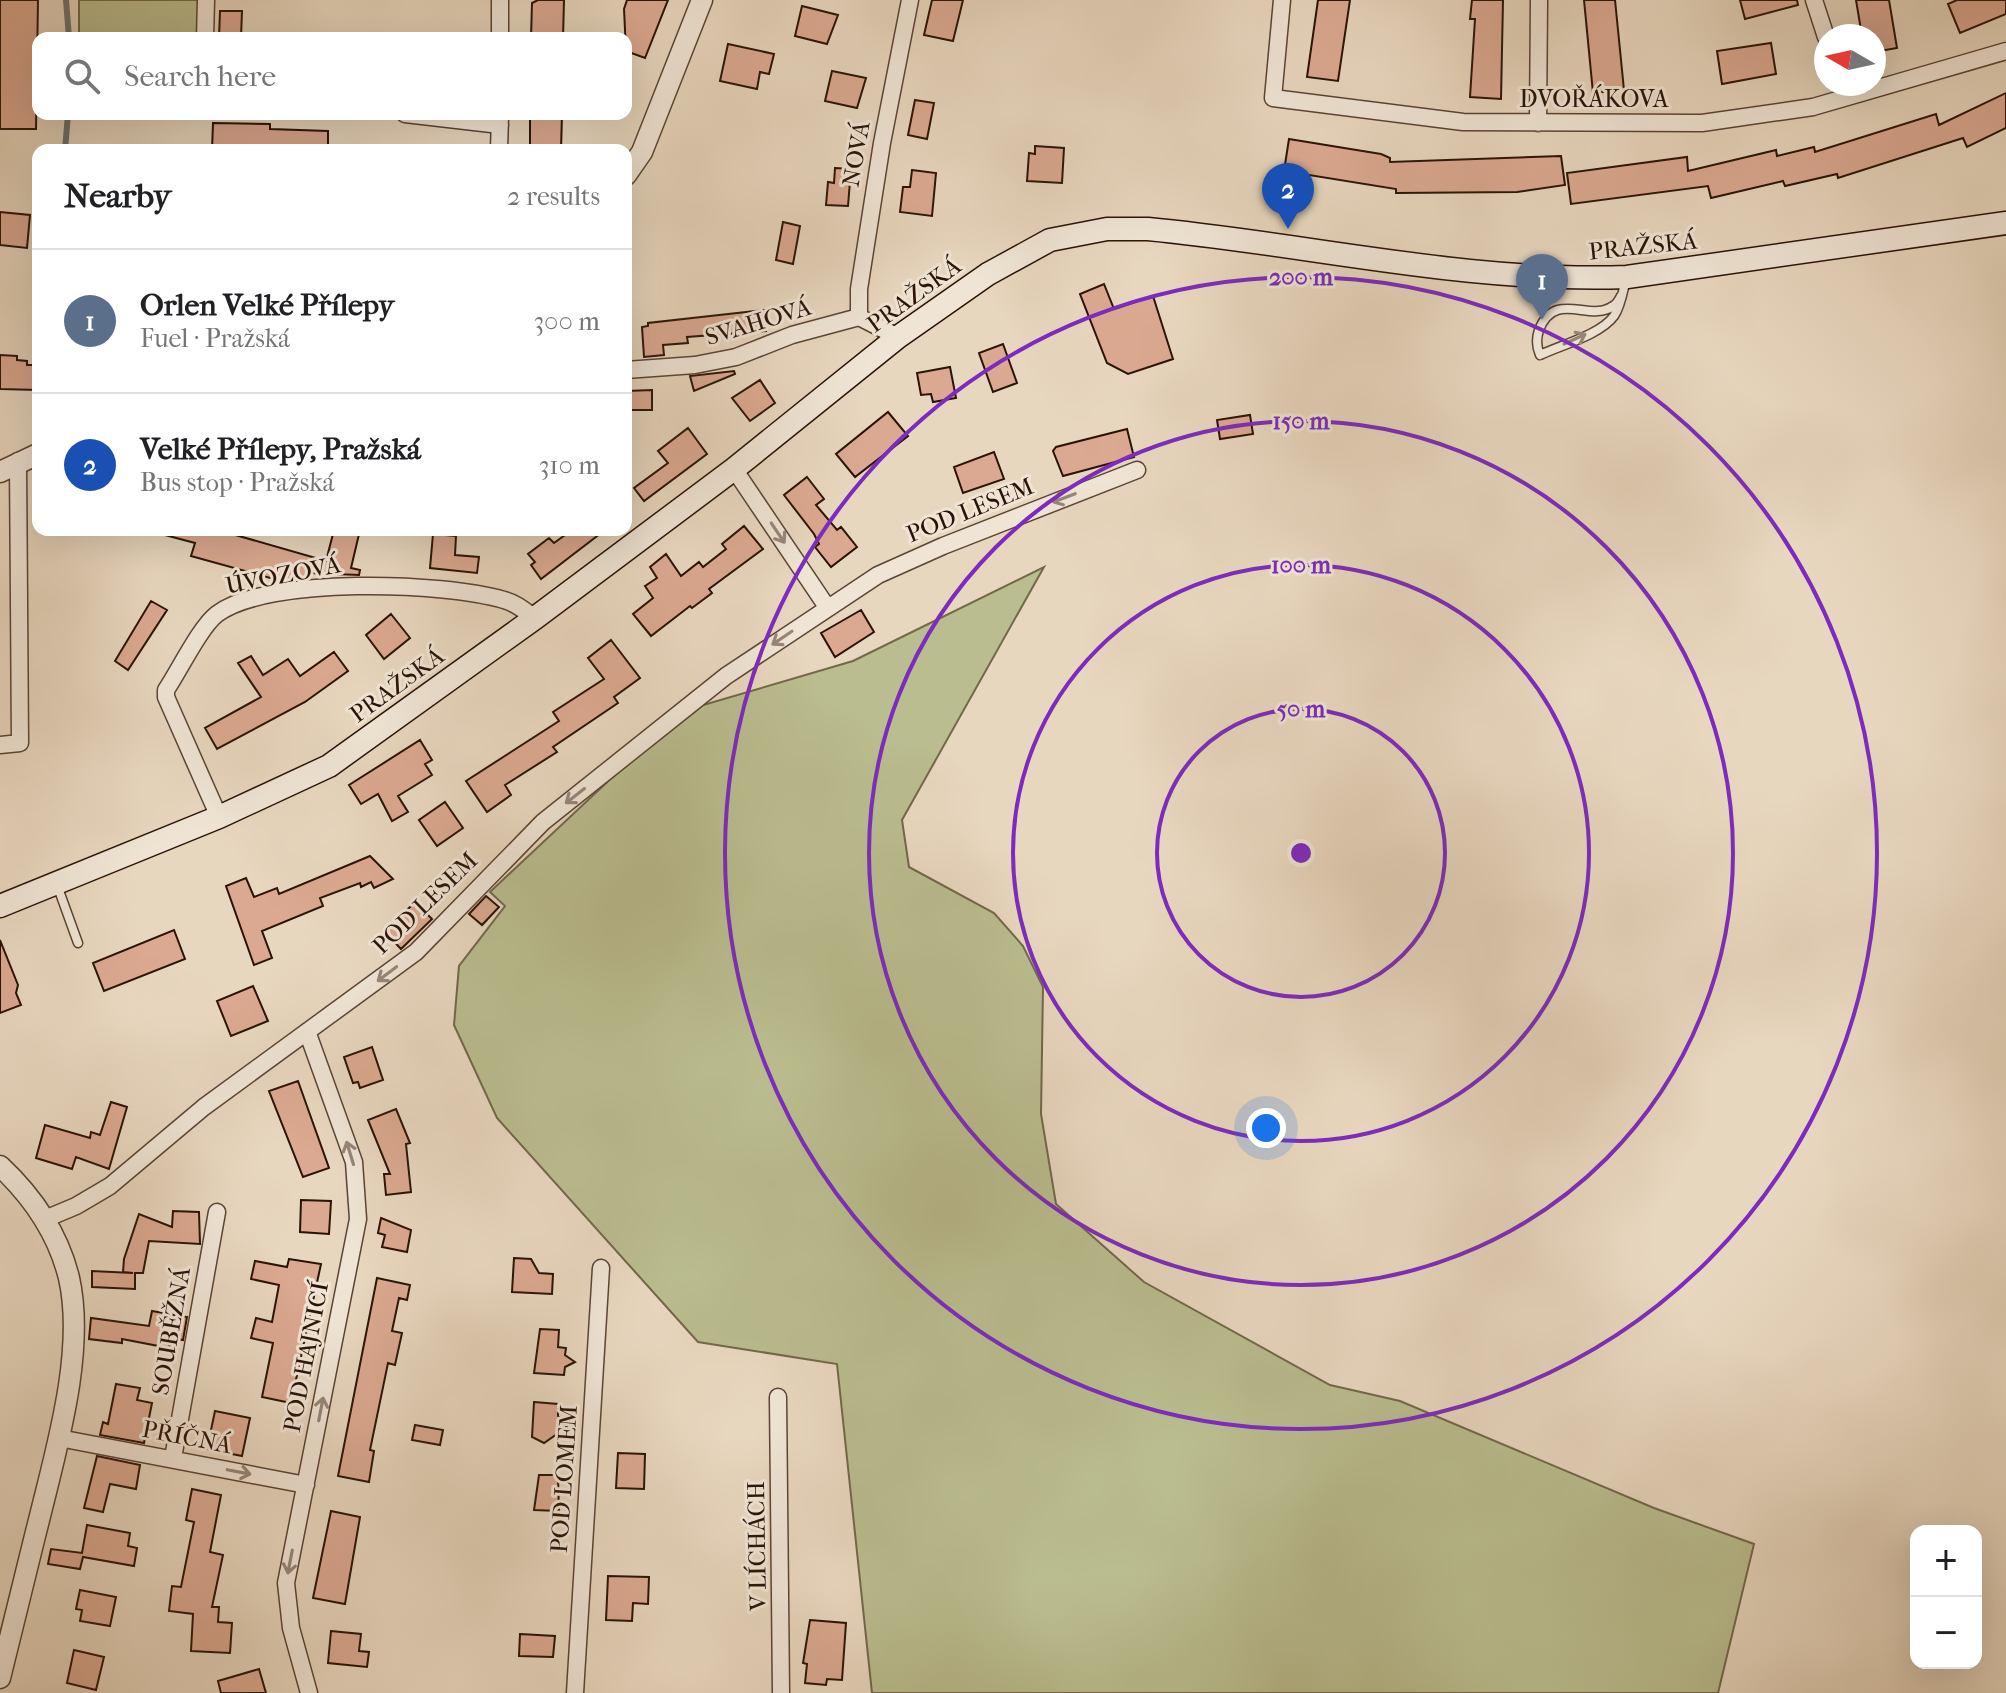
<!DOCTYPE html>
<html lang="en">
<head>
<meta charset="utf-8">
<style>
	:root { --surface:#fff; --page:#f6f6f6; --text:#202124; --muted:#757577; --line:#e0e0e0; --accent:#ea580c }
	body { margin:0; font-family:"IM FELL French Canon",serif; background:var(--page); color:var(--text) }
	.controls { position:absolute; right:24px; bottom:24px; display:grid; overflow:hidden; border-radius:16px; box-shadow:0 8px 32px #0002 }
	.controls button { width:72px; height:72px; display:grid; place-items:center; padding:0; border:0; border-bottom:2px solid var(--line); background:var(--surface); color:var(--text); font:40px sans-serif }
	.compass { position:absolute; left:1814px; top:24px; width:72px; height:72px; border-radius:50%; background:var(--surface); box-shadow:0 8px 32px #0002; rotate:279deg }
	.you { position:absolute; left:1266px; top:1128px; width:28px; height:28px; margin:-20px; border:6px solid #fff; border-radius:50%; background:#1a73e8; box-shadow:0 0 0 12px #1a73e833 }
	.badge { display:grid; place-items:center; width:52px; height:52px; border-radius:50%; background:var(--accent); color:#fff; font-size:26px; font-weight:700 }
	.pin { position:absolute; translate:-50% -66px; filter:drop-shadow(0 2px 4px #0008) }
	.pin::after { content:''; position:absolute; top:42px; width:28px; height:24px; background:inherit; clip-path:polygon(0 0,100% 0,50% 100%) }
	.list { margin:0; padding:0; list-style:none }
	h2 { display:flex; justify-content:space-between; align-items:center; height:104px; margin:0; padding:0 32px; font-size:34px }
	h2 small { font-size:26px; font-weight:400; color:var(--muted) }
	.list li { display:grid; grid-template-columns:52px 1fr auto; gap:24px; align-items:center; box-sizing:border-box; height:144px; padding:0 32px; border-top:2px solid var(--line) }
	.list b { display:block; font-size:30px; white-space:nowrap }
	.list p { margin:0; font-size:26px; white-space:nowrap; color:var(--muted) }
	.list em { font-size:26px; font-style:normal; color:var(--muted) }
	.icon { flex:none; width:44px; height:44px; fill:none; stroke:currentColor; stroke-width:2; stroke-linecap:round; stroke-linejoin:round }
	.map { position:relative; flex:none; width:2006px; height:1693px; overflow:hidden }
	.search { position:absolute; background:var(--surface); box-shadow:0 8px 32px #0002; left:32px; top:32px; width:600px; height:88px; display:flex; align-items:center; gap:20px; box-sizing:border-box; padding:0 28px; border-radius:16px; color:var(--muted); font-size:30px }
	.panel { position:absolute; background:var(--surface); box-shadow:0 8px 32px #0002; left:32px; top:144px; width:600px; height:392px; border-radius:16px }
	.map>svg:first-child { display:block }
	.green { fill:#babd8f; stroke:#72684a; stroke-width:2 }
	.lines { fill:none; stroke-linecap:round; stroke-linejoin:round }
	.stream { stroke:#6c7670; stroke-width:6 }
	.building { fill:#dba991; stroke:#2a1306; stroke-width:2 }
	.service-casing { stroke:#5a4434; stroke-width:11 }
	.minor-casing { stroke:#5a4434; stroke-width:19 }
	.tertiary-casing { stroke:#5a4434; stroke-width:23 }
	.secondary-casing { stroke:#2a1306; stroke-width:25 }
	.service { stroke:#f0e5d5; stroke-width:8 }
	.minor { stroke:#f0e5d5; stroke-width:16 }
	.tertiary { stroke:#f0e5d5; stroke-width:20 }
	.secondary { stroke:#f0e5d5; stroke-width:22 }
	.oneway { stroke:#978678 }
	.ring { fill:none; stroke:#7b2cbf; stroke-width:4 }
	.labels { text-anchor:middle; stroke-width:6; stroke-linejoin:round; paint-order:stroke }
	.street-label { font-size:24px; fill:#2a1306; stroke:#f0e5d5 }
	.centre { fill:#7b2cbf; stroke:#f0e5d5; stroke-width:4 }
	.ring-label { font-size:24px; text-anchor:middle; font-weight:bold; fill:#7b2cbf; stroke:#f0e5d5; stroke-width:6; stroke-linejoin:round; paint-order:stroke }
</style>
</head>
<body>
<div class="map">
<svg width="2006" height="1693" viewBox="0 0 2006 1693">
	<rect width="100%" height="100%" fill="#e8d7bf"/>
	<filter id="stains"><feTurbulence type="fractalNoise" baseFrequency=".0025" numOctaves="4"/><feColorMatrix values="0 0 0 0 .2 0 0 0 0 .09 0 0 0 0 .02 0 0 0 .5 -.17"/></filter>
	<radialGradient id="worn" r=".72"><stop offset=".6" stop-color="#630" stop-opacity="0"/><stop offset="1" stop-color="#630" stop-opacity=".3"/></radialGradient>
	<!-- green -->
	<path class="green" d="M79,0H198V38H79Z
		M1044,567L902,820L909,867L994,913L1023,946L1043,987L1041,1114L1056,1204L1144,1282L1330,1385L1400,1401L1654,1508L1754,1544L1718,1693H872L837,1364L698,1342L497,1118L454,1025L459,966L505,906L490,892L683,711L853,661Z"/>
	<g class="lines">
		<!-- stream -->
		<path class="stream" d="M66,0L69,38
			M65,150L68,114"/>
	</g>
	<!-- building -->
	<path class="building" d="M0,0H38L36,129H0Z
		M538,0H564L563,38H531L532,3Z
		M627,0H668L645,58L626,51L624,9Z
		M932,0H963L953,41L924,35Z
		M1318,0H1350L1338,81L1307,77Z
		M1472,0H1503L1501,99L1470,97L1475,19H1470Z
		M1584,0H1615L1624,90L1593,93Z
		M1740,0H1797L1798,5L1745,19Z
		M1856,0H1889L1897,48L1874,52V36H1862Z
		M1957,0H2006V14L1960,33L1948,4Z
		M802,6L838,15L827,44L795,36Z
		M220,11H242L241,38H219Z
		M1771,43L1776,74L1722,84L1717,51Z
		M728,44L774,54L769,74L760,72L757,89L720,81Z
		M832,71L866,78L857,108L825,101Z
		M2006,93V128L1967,147L1963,138L1838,178L1837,174L1785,186L1783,181L1711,198L1708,186L1571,204L1567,173L1687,157L1688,171L1776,150L1777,156L1814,147L1815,152L1936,114L1939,125Z
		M915,100L934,103L927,139L908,135Z
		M536,114H562L561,150H530V119H536Z
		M213,123L270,124V129L328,131V150H212Z
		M1289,139L1381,154L1390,158V162L1561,156L1565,185L1517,192L1396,193V189L1284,171Z
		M1035,146L1064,148L1062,183L1027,181L1029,153L1035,154Z
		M835,168L851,169L848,206L826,205L828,182L834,183Z
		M912,170L936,173L932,216L900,212L903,187H910Z
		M0,212L30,215L27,248L0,245Z
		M783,222L800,226L793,264L776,260Z
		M1104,284L1114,309L1153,296L1173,359L1128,374L1107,363L1080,294Z
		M765,310L766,331L687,337L688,343L663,345L664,355L644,357L642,327L648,326V323Z
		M1003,344L1017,383L993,392L979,353Z
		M0,355L17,356V360L27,361V365H38V390L0,389Z
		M950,367L956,398L933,402L931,394L921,395L917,373Z
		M734,371L735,374L694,391L690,376Z
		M760,380L775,403L750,421L732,398Z
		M652,390V410H626V391Z
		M888,412L908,436L855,477L836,454Z
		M1250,415L1253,434L1220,439L1217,420Z
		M688,428L707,454L644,501L634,488L668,463L658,451Z
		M1127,429L1134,457L1063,476L1053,451L1056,447Z
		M994,452L1004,479L963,493L954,467Z
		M807,477L824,499L816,505L837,530L841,527L857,547L831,567L815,547L819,544L814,534L784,495Z
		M744,526L763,549L709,589L712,593L692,608L690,606L651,636L633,614L653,598L645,586L657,578L650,567L666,554L681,576L699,562L703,567L726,549L722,544Z
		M166,530H218L326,561L334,530H360L351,568L360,570L359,575L307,573L306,578L281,581L191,556L195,543L165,535Z
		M572,530H605L541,579L531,565L535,562L528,554L549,538L554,543Z
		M433,534L456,536L455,555L479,557L477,573L430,568Z
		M151,601L167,610L128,670L115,661Z
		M861,610L874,632L835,657L821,633Z
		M391,614L410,638L384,659L366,635Z
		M611,640L640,678L614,697L618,703L553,747L557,752L505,785L511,795L487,812L466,781L559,721L553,712L604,679L588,658Z
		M334,652L348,671L305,702L217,749L205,728L261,697L238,663L251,656L263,675L288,659L300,676Z
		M420,740L432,760L425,764L432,775L398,796L408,812L392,821L378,794L361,804L349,785Z
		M445,802L463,828L437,846L419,820Z
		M370,856L393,879L374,888L371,882L361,887L360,883L320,898L323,906L262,931L272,958L254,965L226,886L246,878L254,897L277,888L279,894Z
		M486,896L499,907L482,925L469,914Z
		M415,902L432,919L401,949L385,932Z
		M174,930L185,959L104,991L93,963Z
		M0,940L18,985L16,993L21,1005L0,1013Z
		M253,986L268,1021L231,1036L217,1001Z
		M372,1047L383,1080L360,1088L358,1082L353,1083L344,1057Z
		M298,1081L329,1168L303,1177L269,1091Z
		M111,1102L127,1107L109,1169L76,1157L72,1169L36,1158L45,1125L90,1138L91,1132L100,1135Z
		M396,1109L410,1143L406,1144L411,1192L386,1195L384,1174H390L368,1120Z
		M301,1200L331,1201L329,1234L300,1232Z
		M173,1211L199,1212L200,1244L149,1241L143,1273H135V1289L92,1287V1271L133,1273L123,1272L124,1259L139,1214L172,1227Z
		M381,1218L411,1230L407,1252L382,1247L385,1235L378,1233Z
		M514,1258L531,1259L539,1273L553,1274L552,1294L512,1292Z
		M289,1259L321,1264L291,1403L262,1397L273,1343L251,1338L256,1318L272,1322L279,1285L251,1279L255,1261L287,1267Z
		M377,1278L410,1285L407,1300L399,1298L392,1331L402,1333L395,1365L388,1363L370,1450L374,1451L369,1482L338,1476Z
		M152,1311L187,1317L183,1340L171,1338L169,1348L122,1339V1343L89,1339L91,1318L149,1326Z
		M540,1329L559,1330L558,1347L566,1348L565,1355L575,1362L565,1367L564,1375L534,1373Z
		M116,1384L140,1388L137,1400L152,1403L144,1443L100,1435L103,1422L108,1424Z
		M534,1402L558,1404V1416L567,1427L544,1443L532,1437Z
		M215,1411L250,1418L242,1456L207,1449Z
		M415,1425L443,1430L440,1445L412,1440Z
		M618,1453L645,1454L644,1489L616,1488Z
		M97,1456L140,1465L136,1489L110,1484L103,1512L84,1508Z
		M539,1475H558L559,1511L534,1510Z
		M192,1489L221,1495L210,1552L223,1555L212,1607H219L218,1622L232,1623L230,1653L191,1651L193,1614L169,1611L172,1586L181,1587L194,1522L186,1520Z
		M331,1511L360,1517L345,1604L313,1598Z
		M87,1525L130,1533L128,1546L137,1548L134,1566L83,1557L80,1569L48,1564L51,1549L82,1553Z
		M608,1576L649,1577L648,1604L633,1603L632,1621L606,1620Z
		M80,1590L116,1597L110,1626L80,1621L82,1610L76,1609Z
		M810,1620L846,1623L842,1680L827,1679L826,1685L805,1683L807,1664L803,1663Z
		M331,1631L361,1634L359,1651L369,1652L367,1667L328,1663Z
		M520,1634L555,1636L553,1657L519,1656Z
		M74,1650L104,1657L96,1690L67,1683Z
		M259,1669L266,1693H221L218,1681Z"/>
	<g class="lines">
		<defs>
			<path id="service" d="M1621,296C1619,300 1617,304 1613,306C1590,323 1555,289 1539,330C1536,339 1536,346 1540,355C1561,345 1600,335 1614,316C1621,306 1623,290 1626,279
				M57,885L78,943"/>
			<path id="minor" d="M500,0V38
				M1282,0L1273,98L1463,122L1702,123L1813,107L2006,51
				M1814,0L1826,37
				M205,38L206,0
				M405,114L500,125
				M1538,123L1539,0
				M499,150L500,116
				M859,317V289L882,143L910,0
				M626,370L695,365L736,357L792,335L859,317L898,337
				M734,469L827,607
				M0,745L20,743L18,461
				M219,817L166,697V690C179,671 200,627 217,614C268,576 443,582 504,600C516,603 525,611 535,618
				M308,1034L354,1162L358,1219L286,1583L291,1628L309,1693
				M45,1219L76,1206L110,1186L204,1107L416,952L543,822L726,676L878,575L943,546L1137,470
				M778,1397L781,1693
				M59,1438L306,1485
				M173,1458L217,1212
				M575,1693L601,1268"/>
			<path id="tertiary" d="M626,175L642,152L702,0
				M0,472L38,454
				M0,1166C33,1197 58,1233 69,1278C85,1349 58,1443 41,1512C27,1567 14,1622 0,1678"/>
			<path id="secondary" d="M0,906L219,817L329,766L535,618L734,469L898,337L988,274L1050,240L1107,229H1148C1307,244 1466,283 1627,277L2006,223"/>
		</defs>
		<!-- service casing -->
		<use href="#service" class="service-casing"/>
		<!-- minor casing -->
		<use href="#minor" class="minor-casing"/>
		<!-- tertiary casing -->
		<use href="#tertiary" class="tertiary-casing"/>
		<!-- secondary casing -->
		<use href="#secondary" class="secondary-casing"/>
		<!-- service -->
		<use href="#service" class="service"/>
		<!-- minor -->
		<use href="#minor" class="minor"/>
		<!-- tertiary -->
		<use href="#tertiary" class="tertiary"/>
		<!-- secondary -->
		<use href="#secondary" class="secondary"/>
	</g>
	<!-- one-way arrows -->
	<defs><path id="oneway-shaft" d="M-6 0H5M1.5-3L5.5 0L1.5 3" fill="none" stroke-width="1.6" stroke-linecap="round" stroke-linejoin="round" transform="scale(2)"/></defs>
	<g class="oneway">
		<use href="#oneway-shaft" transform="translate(1575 339) rotate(-25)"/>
		<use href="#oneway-shaft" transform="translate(1064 498) rotate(159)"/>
		<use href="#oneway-shaft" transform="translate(778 533) rotate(56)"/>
		<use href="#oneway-shaft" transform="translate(782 638) rotate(146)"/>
		<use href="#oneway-shaft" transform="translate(575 796) rotate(142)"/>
		<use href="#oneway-shaft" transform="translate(387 974) rotate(143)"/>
		<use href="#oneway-shaft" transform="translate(350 1153) rotate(-107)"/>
		<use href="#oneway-shaft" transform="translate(321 1409) rotate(-79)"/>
		<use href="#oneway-shaft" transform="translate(239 1472) rotate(11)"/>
		<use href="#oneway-shaft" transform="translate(290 1562) rotate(101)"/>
	</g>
	<!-- distance rings -->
	<g class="ring">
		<circle cx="1301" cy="853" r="144"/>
		<circle cx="1301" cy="853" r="288"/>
		<circle cx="1301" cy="853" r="432"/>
		<circle cx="1301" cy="853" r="576"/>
	</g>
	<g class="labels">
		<!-- street labels -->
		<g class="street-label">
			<text x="1594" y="107">DVOŘÁKOVA</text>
			<text transform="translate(856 154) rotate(-80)" y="8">NOVÁ</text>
			<text transform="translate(1643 246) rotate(-6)" y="8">PRAŽSKÁ</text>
			<text transform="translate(914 295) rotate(-36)" y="8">PRAŽSKÁ</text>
			<text transform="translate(758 322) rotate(-17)" y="8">SVAHOVÁ</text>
			<text transform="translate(970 510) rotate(-22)" y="8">POD LESEM</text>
			<text transform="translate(283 575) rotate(-11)" y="8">ÚVOZOVÁ</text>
			<text transform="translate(397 685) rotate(-36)" y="8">PRAŽSKÁ</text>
			<text transform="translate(425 903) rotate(-44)" y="8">POD LESEM</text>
			<text transform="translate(171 1331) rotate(-80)" y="8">SOUBĚŽNÁ</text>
			<text transform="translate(306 1357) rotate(-79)" y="8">POD HAJNICÍ</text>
			<text transform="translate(187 1437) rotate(11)" y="8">PŘÍČNÁ</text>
			<text transform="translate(564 1479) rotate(-86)" y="8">POD LOMEM</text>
			<text transform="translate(757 1546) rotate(-91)" y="8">V LÍCHÁCH</text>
		</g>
	</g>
	<circle cx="1301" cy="853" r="12" class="centre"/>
	<g class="ring-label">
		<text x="1301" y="285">200 m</text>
		<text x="1301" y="429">150 m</text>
		<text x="1301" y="573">100 m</text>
		<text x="1301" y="717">50 m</text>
	</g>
	<rect width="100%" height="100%" filter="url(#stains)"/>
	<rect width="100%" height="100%" fill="url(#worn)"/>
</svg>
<div class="controls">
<button>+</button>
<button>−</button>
</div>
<svg class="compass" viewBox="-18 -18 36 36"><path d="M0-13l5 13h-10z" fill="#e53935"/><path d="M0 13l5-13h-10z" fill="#757577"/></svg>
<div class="you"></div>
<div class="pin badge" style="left:1542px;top:320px;background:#5c6f8a">1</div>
<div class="pin badge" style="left:1288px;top:229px;background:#1a4fb4">2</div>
<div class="search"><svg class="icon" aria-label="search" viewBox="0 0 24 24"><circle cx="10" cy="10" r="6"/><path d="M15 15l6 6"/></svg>Search here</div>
<section class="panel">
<h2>Nearby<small>2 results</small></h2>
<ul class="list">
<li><span class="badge" style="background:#5c6f8a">1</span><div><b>Orlen Velké Přílepy</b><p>Fuel · Pražská</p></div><em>300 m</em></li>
<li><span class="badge" style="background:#1a4fb4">2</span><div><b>Velké Přílepy, Pražská</b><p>Bus stop · Pražská</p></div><em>310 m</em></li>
</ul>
</section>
</div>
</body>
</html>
